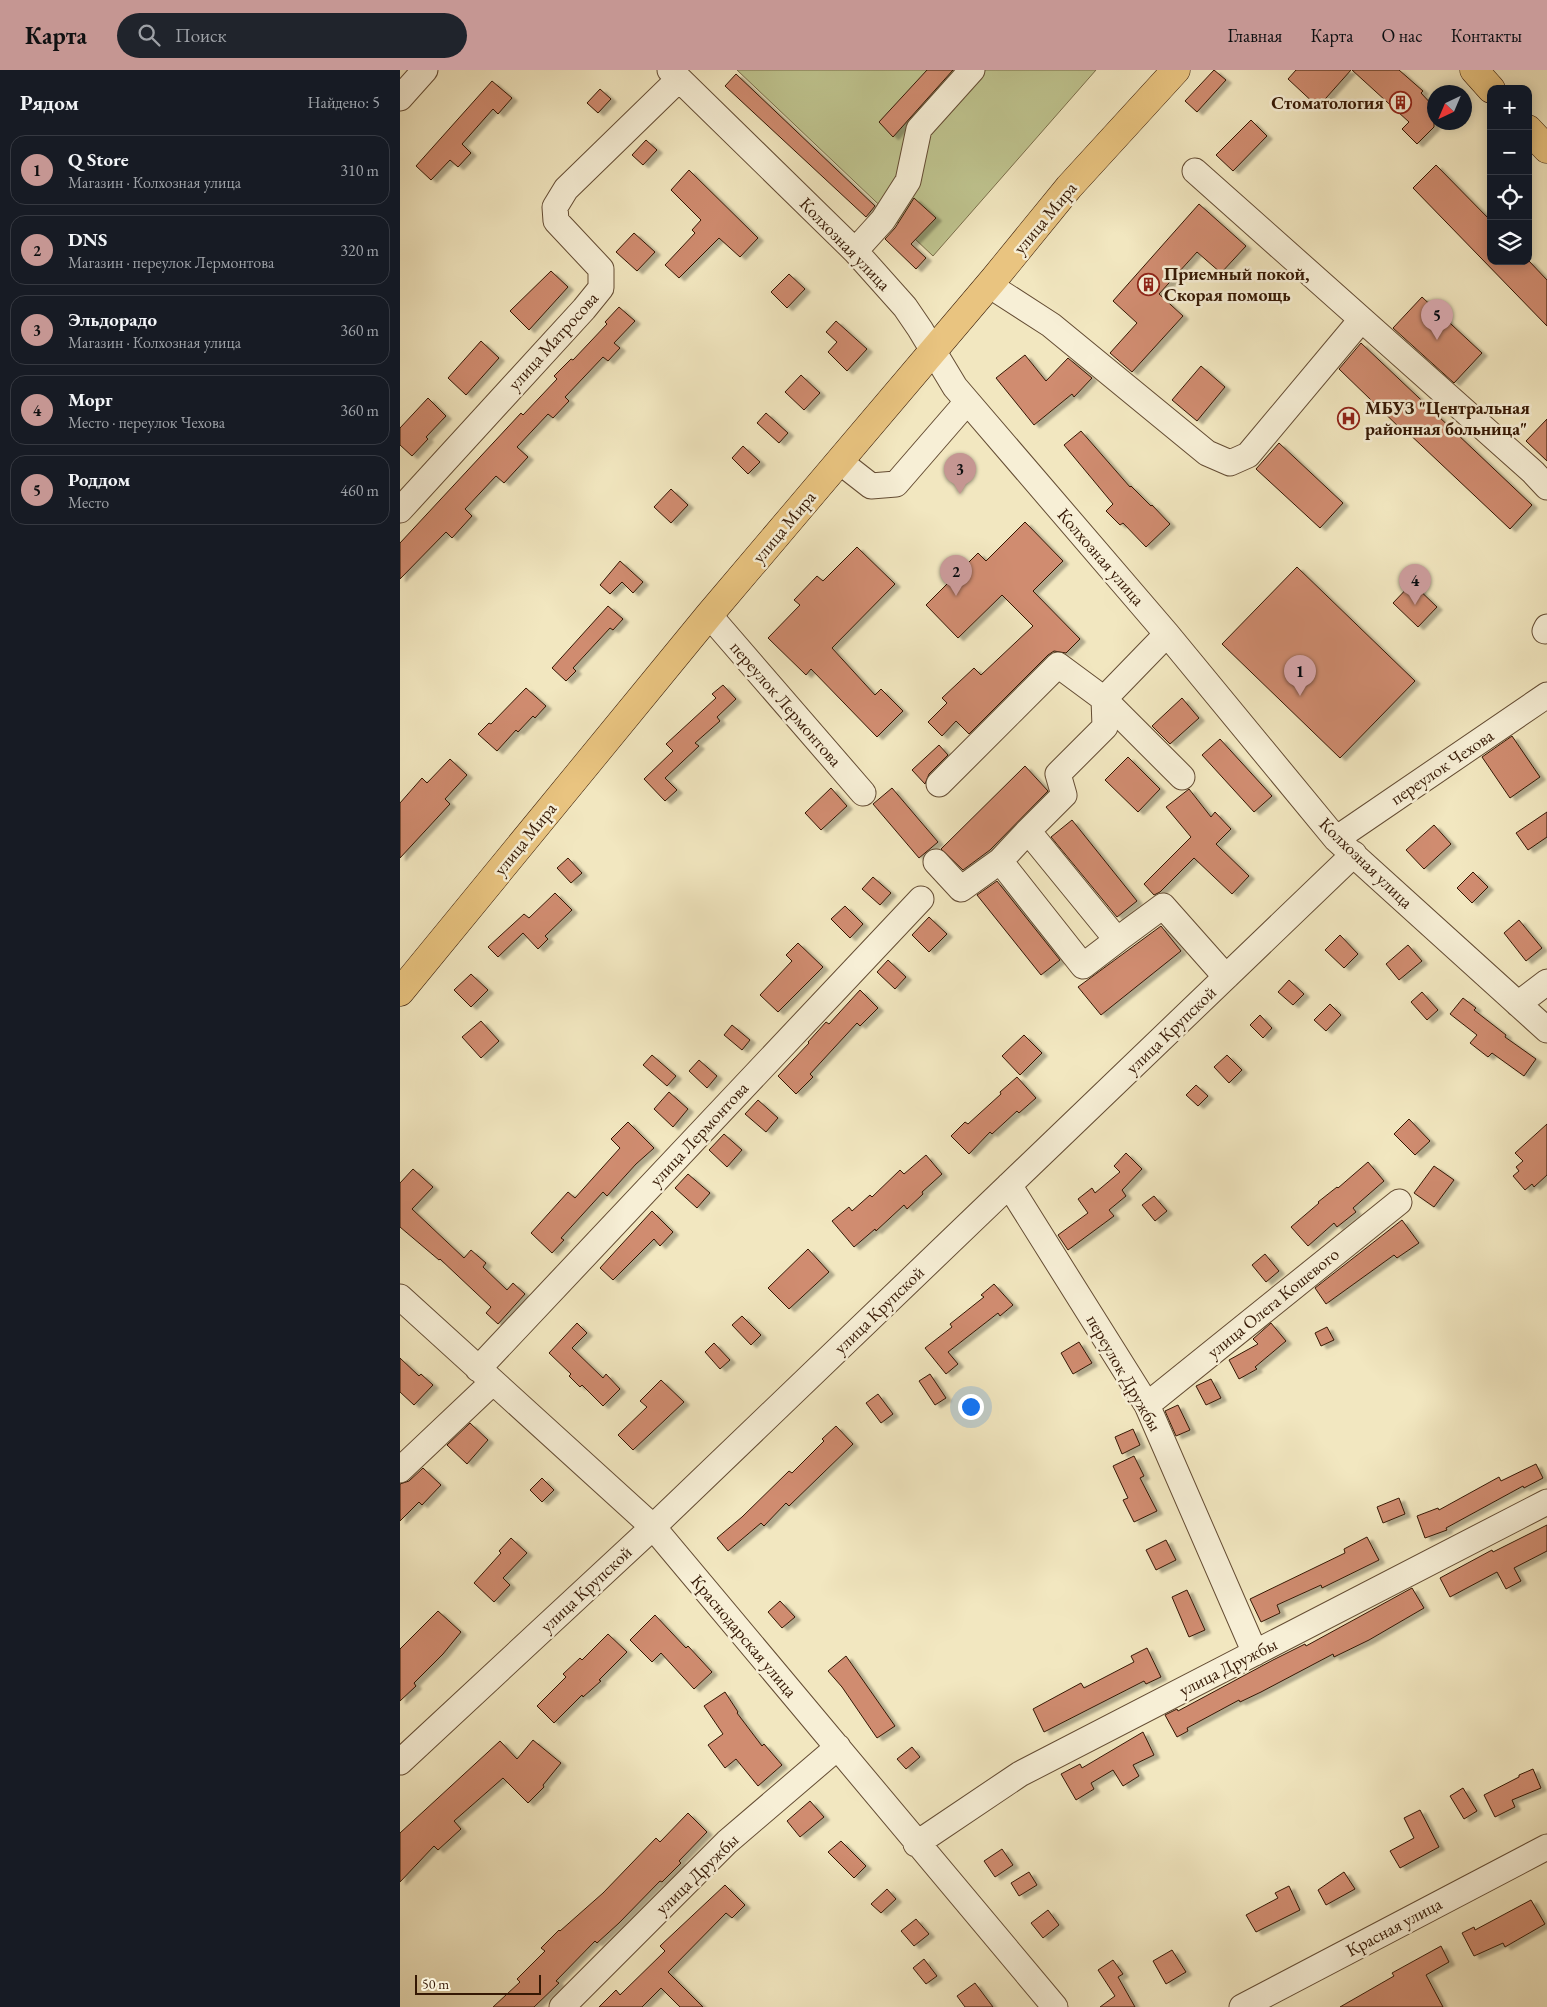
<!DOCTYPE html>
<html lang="ru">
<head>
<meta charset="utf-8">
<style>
	:root { --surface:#171b24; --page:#20242c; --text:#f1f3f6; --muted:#9ea1a6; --line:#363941; --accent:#c59692 }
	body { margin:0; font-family:"EB Garamond",serif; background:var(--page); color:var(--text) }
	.controls { position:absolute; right:15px; top:15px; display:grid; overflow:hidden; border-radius:10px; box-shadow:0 2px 12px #0003 }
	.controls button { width:45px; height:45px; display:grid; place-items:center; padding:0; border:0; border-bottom:1px solid var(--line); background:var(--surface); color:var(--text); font:25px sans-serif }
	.compass { position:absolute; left:1027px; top:15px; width:45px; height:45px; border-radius:50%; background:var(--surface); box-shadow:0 2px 12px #0003; rotate:224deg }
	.scale { position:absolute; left:15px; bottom:12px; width:126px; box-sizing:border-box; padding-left:5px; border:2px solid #351804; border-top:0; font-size:14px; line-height:18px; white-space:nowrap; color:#351804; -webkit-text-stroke:4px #f7efd6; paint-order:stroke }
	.you { position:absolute; left:570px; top:1336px; width:18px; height:18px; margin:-12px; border:4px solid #fff; border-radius:50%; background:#1a73e8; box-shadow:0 0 0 8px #1a73e833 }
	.badge { display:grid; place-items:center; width:32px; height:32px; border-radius:50%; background:var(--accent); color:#111; font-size:16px; font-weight:700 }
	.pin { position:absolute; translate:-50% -41px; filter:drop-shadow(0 1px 2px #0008) }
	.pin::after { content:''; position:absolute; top:26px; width:18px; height:15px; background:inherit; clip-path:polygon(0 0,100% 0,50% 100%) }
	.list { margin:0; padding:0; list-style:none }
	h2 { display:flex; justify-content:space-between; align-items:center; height:65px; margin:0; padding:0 20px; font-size:21px }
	h2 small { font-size:16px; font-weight:400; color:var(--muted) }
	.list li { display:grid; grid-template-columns:32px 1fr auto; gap:15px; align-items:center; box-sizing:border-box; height:70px; margin:0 10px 10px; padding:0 10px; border:1px solid var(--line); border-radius:15px }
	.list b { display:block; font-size:19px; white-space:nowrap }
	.list p { margin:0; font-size:16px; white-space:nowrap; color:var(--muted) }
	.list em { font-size:16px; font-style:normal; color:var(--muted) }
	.icon { flex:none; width:28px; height:28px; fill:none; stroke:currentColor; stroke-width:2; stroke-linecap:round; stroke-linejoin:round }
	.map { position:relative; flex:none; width:1147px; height:1937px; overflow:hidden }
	header { display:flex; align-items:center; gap:30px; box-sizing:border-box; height:70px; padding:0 25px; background:var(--accent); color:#111 }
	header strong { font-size:24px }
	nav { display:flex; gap:28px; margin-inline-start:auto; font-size:18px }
	.search { width:350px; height:45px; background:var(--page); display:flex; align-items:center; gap:12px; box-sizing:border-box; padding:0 18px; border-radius:28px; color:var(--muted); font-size:19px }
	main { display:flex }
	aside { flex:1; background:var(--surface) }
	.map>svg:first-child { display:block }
	.green { fill:#bfc48f; stroke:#7a6e4a }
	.building { fill:#d08c70; stroke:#351804; filter:url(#shadow) }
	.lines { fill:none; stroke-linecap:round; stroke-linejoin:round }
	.minor-casing { stroke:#644c33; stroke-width:27 }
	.major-casing { stroke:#351804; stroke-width:29 }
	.minor { stroke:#f7efd6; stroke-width:25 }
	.major { stroke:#e9c480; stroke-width:28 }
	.labels { text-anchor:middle; stroke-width:5; stroke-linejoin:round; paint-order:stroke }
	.poi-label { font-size:18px; font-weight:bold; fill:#351804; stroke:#f7efd6; text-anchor:start }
	.street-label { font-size:18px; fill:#351804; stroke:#f7efd6 }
</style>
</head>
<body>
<header>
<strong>Карта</strong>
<div class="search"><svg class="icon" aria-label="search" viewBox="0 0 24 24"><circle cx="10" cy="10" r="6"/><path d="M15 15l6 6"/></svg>Поиск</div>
<nav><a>Главная</a><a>Карта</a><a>О нас</a><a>Контакты</a></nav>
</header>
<main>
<aside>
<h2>Рядом<small>Найдено: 5</small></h2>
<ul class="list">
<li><span class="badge">1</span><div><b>Q Store</b><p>Магазин · Колхозная улица</p></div><em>310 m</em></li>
<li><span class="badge">2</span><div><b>DNS</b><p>Магазин · переулок Лермонтова</p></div><em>320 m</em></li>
<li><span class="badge">3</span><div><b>Эльдорадо</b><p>Магазин · Колхозная улица</p></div><em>360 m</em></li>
<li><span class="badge">4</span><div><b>Морг</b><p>Место · переулок Чехова</p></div><em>360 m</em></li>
<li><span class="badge">5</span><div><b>Роддом</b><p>Место</p></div><em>460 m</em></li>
</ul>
</aside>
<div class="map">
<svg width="1147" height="1937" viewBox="0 0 1147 1937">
	<defs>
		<filter id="shadow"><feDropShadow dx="5.5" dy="3" stdDeviation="1" flood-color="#0004"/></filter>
	</defs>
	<rect width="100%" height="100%" fill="#f2e7c0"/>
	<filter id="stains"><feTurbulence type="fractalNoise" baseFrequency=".004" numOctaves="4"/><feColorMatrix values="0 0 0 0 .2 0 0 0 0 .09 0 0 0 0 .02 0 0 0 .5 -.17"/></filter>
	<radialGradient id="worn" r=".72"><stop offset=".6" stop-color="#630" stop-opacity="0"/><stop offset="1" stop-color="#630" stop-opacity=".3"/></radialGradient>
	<!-- green -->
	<path class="green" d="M337,0H696L533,186Z"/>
	<!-- building -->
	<path class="building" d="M527,0H553L493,67L479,52Z
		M814,0L826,10L797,42L785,31Z
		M896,0H951L918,37L888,9Z
		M952,0H999L1023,21L1021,23L1034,37V57L1017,74L1002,59L1009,52Z
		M336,4L475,136L466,147L325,16Z
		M92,11L112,28L98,44L93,39L62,74L71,83L58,97L50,90L31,110L16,96Z
		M200,19L211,29L198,43L187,33Z
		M851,50L867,66L833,101L816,85Z
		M246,70L257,80L243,95L232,85Z
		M1036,95L1091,151V191H1129L1147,210V256L1013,118Z
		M289,100L358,168L340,187L319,168L279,208L265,195L295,163L292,160L301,150L271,120Z
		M514,128L536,148L511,174L526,188L516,199L485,169L495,158Z
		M799,134L846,176L821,203L797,182L759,224L783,246L732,302L710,283L737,253L713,231Z
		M234,163L255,182L237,201L216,182Z
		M151,201L168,217L129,260L110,241Z
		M389,204L405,219L387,238L371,222Z
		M1022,227L1082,283L1054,313L993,258Z
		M219,237L235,251L214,273L220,278L208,291L203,287L165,327L169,331L153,348L148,344L117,377L128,387L104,413L96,406L65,439L72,446L52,468L46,462L0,509V473L121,343L123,345L157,309L154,306L171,289L173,290L207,254L205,252Z
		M436,251L467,279L447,301L428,282L437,272L426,262Z
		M81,271L99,288L66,325L48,308Z
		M961,273L1132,435L1110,459L1004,359L1003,361L939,299Z
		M625,285L646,311L668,288L692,308L674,327L672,324L634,355L596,308Z
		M801,296L825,317L797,351L772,330Z
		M401,305L420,323L404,340L385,322Z
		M28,328L46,346L26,367L28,369L12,386L0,375V358Z
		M366,343L388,363L379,373L357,353Z
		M1147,349V391L1126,371Z
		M681,361L730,417L731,416L751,436L752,435L770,454L746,477L723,453L720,455L706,441L713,434L664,375Z
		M879,373L943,433L920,458L856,399Z
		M343,376L360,392L348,404L332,388Z
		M271,419L288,435L271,453L254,437Z
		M625,452L663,491L633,521L680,569L666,583L654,581L648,585L569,664L556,651L542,666L528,652L547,633L542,628L574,598L581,605L633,556L602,525L558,568L526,535L578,483L586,491Z
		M457,477L495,514L432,578L475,625L481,619L503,641L477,667L411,599L406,605L368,568L400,535L394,530L417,506L423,511Z
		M220,491L243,512L233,523L222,512L210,524L200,515Z
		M897,497L1015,611L940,688L822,574Z
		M1012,513L1037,537L1018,557L993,533Z
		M208,536L223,549L213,560L210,558L173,598L176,601L166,611L152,598Z
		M323,615L336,629L317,647L320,651L295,673L299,676L265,708L277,720L265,731L244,709L273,681L266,674L316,628L312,624Z
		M126,618L146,636L135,648L133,646L118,662L116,660L97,681L78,664L89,653L91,654Z
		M782,628L799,648L770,674L752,656Z
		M1112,666L1140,707L1110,728L1082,687Z
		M820,669L872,726L854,742L802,685Z
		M539,675L548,685L529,704L525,714L512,700Z
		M728,687L760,719L738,742L705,710Z
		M50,689L67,705L45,729L50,734L0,788V733L22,708L27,713Z
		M625,696L648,721L590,780L563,800L541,779Z
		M431,718L447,736L421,760L405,743Z
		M492,718L538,772L519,788L473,734Z
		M789,719L811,747L815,742L831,759L816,774L849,806L832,824L794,788L760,822L754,825L744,814L791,767L766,737Z
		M1147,742V767L1128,780L1116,763Z
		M672,750L737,831L717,847L651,767Z
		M1034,755L1051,774L1024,799L1006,780Z
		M168,788L182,803L171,813L157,798Z
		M1073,802L1088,817L1072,833L1057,818Z
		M473,807L491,823L480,835L462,819Z
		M597,811L660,890L641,905L577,825Z
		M155,823L172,840L145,866L148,869L138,879L123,863L98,887L88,877L124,844L129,848Z
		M445,836L463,854L450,868L431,849Z
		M529,847L547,864L529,882L512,865Z
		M1119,850L1142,878L1126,891L1104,863Z
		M761,856L781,881L701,945L678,917Z
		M940,865L958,884L944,898L925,880Z
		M398,873L423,897L378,942L360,925L392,891L386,885Z
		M1008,875L1022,891L999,910L986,894Z
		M488,890L506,907L495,919L477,902Z
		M71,904L88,920L71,937L54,920Z
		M889,910L904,924L893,935L878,922Z
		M460,920L478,938L460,956L457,953L410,1004L413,1007L396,1024L378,1006L409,973L408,972L426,952L429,954Z
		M1022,922L1038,940L1027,950L1011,932Z
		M1063,928L1076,938L1074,940L1106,965L1105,967L1136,989L1124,1006L1092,983L1088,987L1070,973L1077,965L1050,944Z
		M930,934L941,945L926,961L914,950Z
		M860,945L872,958L863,968L850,955Z
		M81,951L99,971L81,988L62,967Z
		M332,955L350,970L342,980L324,965Z
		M624,965L642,983L620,1005L602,986Z
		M252,985L276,1006L267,1016L243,995Z
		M827,985L842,1000L829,1013L814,997Z
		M299,990L317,1006L307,1018L289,1001Z
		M617,1007L636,1028L619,1043L617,1041L592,1064L590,1062L569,1084L551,1066L565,1052L568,1054L601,1024L600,1022Z
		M796,1015L808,1026L798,1036L786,1025Z
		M269,1022L288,1039L273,1057L254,1039Z
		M358,1030L378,1048L366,1062L345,1044Z
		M1009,1049L1030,1071L1015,1085L994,1064Z
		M228,1052L254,1078L236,1094L207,1126L203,1122L161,1168L164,1170L152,1183L131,1163L168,1122L175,1128L220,1078L211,1069Z
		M1147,1054V1105L1134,1117L1132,1114L1125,1120L1113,1106L1119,1101L1116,1097L1123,1091L1115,1083Z
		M324,1064L342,1080L327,1097L309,1080Z
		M726,1083L742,1099L722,1120L726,1126L709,1140L714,1146L668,1180L658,1165L688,1143L678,1129L692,1118L695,1123L720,1102L714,1096Z
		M526,1085L542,1104L522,1122L523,1124L507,1139L504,1135L476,1161L475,1159L454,1177L432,1151L449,1137L452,1141L470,1125L472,1127L500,1100L504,1104Z
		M968,1092L984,1111L953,1138L956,1142L937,1157L934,1153L908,1176L891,1157L919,1133L918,1132L937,1117L938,1118Z
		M1034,1096L1054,1110L1034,1137L1014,1123Z
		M13,1099L33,1117L12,1139L64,1188L71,1180L86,1193L83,1197L107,1220L113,1213L125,1224L98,1254L86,1243L91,1237L40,1189L39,1190L0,1157V1113Z
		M288,1104L310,1123L297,1138L275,1118Z
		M754,1126L767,1141L755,1151L742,1135Z
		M252,1141L273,1162L260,1176L254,1169L213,1210L200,1198Z
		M1002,1150L1019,1173L997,1188L994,1185L926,1234L915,1218Z
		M408,1179L429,1202L389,1239L368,1218Z
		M865,1184L879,1201L866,1212L852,1195Z
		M594,1214L613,1235L600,1246L598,1243L548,1282L558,1294L546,1304L525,1278L552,1257L550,1254L584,1227L581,1225Z
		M342,1246L361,1265L351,1275L332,1255Z
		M177,1253L187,1263L172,1278L203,1308L206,1304L220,1319L203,1336L182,1315L180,1317L169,1306L171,1304L149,1283Z
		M871,1253L886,1271L855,1297L857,1299L839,1309L829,1290L858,1274L853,1269Z
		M927,1257L934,1270L921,1276L915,1263Z
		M679,1272L692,1293L673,1304L661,1283Z
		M314,1273L330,1290L320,1299L305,1282Z
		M0,1288L19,1306L21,1304L33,1315L14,1335L0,1322Z
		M530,1304L546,1328L535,1335L519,1311Z
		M811,1309L821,1328L806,1335L796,1316Z
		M261,1310L284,1332L233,1380L218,1365L247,1337L240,1331Z
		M478,1324L493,1344L481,1353L466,1333Z
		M778,1335L790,1360L776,1366L765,1341Z
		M70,1353L88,1370L67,1394L47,1375Z
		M436,1356L453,1374L389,1436L386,1433L364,1456L361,1453L328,1481L317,1468L342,1447L389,1401L392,1403L424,1371L422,1369Z
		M733,1359L740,1375L722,1384L715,1367Z
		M734,1386L744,1406L740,1408L757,1441L734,1452L723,1430L728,1428L713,1396Z
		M1136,1394L1143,1408L1124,1418L1123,1416L1046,1458L1047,1460L1025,1468L1017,1446L1038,1438L1039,1440L1099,1407L1101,1411Z
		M23,1398L41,1415L22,1435L19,1432L0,1451V1414L9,1411Z
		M142,1408L154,1420L142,1432L130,1420Z
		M999,1428L1005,1444L983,1453L977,1437Z
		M1147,1455V1481L1114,1498L1121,1511L1106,1519L1097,1502L1050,1527L1040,1508L1092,1480L1093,1482Z
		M967,1467L979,1490L922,1518L921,1515L877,1535L880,1543L861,1552L850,1529L945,1483L944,1479Z
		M111,1468L127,1483L103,1508L110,1515L94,1532L74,1513L101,1483L99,1481Z
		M766,1470L776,1490L756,1500L746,1480Z
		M1012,1518L1024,1538L969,1570L934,1587L933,1584L861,1622L840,1632L839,1630L787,1658L788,1661L777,1667L765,1645L777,1639L778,1641L873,1590L905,1574L906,1576Z
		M787,1520L805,1560L789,1567L772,1527Z
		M380,1531L395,1547L382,1558L368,1542Z
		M38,1541L61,1562L43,1584L14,1613L16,1616L0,1631V1579Z
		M255,1545L286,1578L288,1576L312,1602L294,1619L261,1583L252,1592L230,1570Z
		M208,1564L227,1582L199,1610L201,1611L183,1627L182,1625L154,1653L137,1636L166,1607L163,1604L180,1588L182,1590Z
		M747,1578L761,1607L746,1614L744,1611L644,1662L633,1639L681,1613L684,1618L734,1592L731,1586Z
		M446,1586L495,1656L477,1668L442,1617L428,1601Z
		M325,1622L338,1642L337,1643L362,1676L364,1674L382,1695L358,1716L336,1689L325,1698L308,1675L323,1664L304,1636Z
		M743,1662L754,1685L733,1695L739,1706L723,1716L713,1700L691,1713L694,1719L676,1730L661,1704L680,1694L682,1698Z
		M133,1670L161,1693L143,1715L144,1717L128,1733L103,1708L54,1751L61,1759L38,1780L34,1776L0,1812V1763L100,1671L117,1689Z
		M512,1677L520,1687L506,1699L497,1689Z
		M1133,1699L1141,1718L1112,1730L1115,1737L1095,1747L1084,1725L1119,1707V1705Z
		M1063,1718L1077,1741L1064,1749L1050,1726Z
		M410,1731L424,1747L400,1767L387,1751Z
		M1020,1740L1039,1777L1000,1798L990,1781L1014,1768L1004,1748Z
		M288,1743L307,1762L279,1791L281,1793L262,1812L260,1811L219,1853L197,1873L195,1871L156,1911L159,1913L134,1937H93L120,1912L117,1909L145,1881L141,1878L159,1860L160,1861L203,1823L256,1768L260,1772Z
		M441,1771L466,1796L454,1808L428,1782Z
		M602,1779L613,1795L595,1807L584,1791Z
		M629,1802L637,1815L619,1826L611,1813Z
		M944,1802L955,1819L926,1835L918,1820Z
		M325,1815L345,1835L332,1848L326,1843L268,1902L303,1937H280L261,1918L242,1937H199L216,1920L220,1925L265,1881L260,1876Z
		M889,1816L900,1840L856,1862L846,1845L878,1828L875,1823Z
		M487,1819L496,1829L481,1843L471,1834Z
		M1131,1830L1145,1854L1105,1877L1103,1873L1074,1886L1062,1863L1074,1857L1075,1860Z
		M648,1840L659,1855L643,1868L631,1853Z
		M516,1849L529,1864L514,1876L501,1861Z
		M1041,1876L1049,1892L1026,1905L1043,1937H940L994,1906L992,1903Z
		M772,1880L786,1902L766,1914L753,1891Z
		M524,1889L537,1906L526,1914L513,1898Z
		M713,1890L723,1904L718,1907L735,1937H700L715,1926L698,1900Z
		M575,1913L593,1937H565L557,1926Z"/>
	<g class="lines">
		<defs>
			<path id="minor" d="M270,0L455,181L505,237L520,259L555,317L767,564L936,769L1147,960
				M0,28L25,0
				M795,101L1133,402L1147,417
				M455,181L483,150L508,111L519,59L572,0
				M589,215L651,255L807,383L830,393L848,385L961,250
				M439,391L471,416L496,414L567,332
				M0,440L184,239L201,218V199L156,151L155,137L166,119L279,9
				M309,545L463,723
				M1145,561L1147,557
				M782,707L704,629L705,657L658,704L664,725L628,761L717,870L763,836L826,907
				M539,714L658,595L704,629L767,564
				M628,761L600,791L683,896L717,870
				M936,769L1147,625
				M536,792L561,819L600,791
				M1118,934L1147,912
				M609,1115L747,1335L855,1583
				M0,1227L253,1457L655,1937
				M78,1299L521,829
				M747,1335L999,1132
				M0,1400L93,1312
				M0,1692L253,1457L954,784
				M516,1774L620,1704L1147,1432
				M162,1937L327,1772L438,1677
				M842,1937L1147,1777"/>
			<path id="major" d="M1074,0L1091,19
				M1128,59L1147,79
				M0,922L309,545L594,209L669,117L776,0"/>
		</defs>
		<!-- minor casing -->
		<use href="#minor" class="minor-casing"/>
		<!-- major casing -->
		<use href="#major" class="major-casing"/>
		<!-- minor -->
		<use href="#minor" class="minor"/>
		<!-- major -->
		<use href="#major" class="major"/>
	</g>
	<!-- icons -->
	<defs>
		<symbol id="building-ring" viewBox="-11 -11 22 22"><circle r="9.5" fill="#f7efd6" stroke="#8f2418" stroke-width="1.5"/><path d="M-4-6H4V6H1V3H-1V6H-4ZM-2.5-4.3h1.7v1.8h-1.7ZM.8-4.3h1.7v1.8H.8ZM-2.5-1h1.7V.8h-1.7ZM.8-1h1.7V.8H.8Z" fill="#8f2418"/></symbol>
		<symbol id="hospital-ring" viewBox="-11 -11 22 22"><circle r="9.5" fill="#f7efd6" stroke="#8f2418" stroke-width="1.5"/><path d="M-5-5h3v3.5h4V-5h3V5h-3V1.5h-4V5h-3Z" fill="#8f2418"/></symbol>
	</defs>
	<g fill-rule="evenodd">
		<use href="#building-ring" x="988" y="20" width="25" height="25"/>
		<use href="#building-ring" x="736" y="202" width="25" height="25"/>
		<use href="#hospital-ring" x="936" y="336" width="25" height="25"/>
	</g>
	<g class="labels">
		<!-- poi labels -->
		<g class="poi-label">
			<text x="984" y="39" text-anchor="end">Стоматология</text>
			<text x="764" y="210">Приемный покой,<tspan x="764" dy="21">Скорая помощь</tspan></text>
			<text x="965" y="344">МБУЗ "Центральная<tspan x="965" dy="21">районная больница"</tspan></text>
		</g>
		<!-- street labels -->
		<g class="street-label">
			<text transform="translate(645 148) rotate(-50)" y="6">улица Мира</text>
			<text transform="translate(445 174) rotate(46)" y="6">Колхозная улица</text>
			<text transform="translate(153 271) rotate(-48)" y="6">улица Матросова</text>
			<text transform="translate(384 457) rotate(-50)" y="6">улица Мира</text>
			<text transform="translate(701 487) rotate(49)" y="6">Колхозная улица</text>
			<text transform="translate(386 634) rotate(49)" y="6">переулок Лермонтова</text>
			<text transform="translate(1042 697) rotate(-34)" y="6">переулок Чехова</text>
			<text transform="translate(125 769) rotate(-51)" y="6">улица Мира</text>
			<text transform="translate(966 793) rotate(44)" y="6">Колхозная улица</text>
			<text transform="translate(771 960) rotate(-44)" y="6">улица Крупской</text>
			<text transform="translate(299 1064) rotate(-47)" y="6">улица Лермонтова</text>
			<text transform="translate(873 1233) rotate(-39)" y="6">улица Олега Кошевого</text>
			<text transform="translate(479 1240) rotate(-44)" y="6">улица Крупской</text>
			<text transform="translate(724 1303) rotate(60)" y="6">переулок Дружбы</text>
			<text transform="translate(186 1519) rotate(-43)" y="6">улица Крупской</text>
			<text transform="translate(344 1566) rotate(50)" y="6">Краснодарская улица</text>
			<text transform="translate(828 1597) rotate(-27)" y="6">улица Дружбы</text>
			<text transform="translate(297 1804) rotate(-44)" y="6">улица Дружбы</text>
			<text transform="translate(994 1857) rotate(-28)" y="6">Красная улица</text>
		</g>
	</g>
	<rect width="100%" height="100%" filter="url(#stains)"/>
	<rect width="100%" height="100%" fill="url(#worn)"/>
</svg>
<div class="controls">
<button>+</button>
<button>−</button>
<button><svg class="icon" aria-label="locate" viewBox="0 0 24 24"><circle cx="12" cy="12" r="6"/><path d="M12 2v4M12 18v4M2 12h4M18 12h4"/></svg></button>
<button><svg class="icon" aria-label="layers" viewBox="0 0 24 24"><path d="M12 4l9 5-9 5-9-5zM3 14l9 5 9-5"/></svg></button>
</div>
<svg class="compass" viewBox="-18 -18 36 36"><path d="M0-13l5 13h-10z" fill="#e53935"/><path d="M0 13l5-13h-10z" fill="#9ea1a6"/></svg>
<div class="scale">50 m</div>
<div class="you"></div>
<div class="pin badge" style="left:900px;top:626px">1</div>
<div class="pin badge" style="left:556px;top:526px">2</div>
<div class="pin badge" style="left:560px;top:424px">3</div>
<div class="pin badge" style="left:1015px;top:535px">4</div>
<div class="pin badge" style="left:1037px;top:270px">5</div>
</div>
</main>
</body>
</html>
